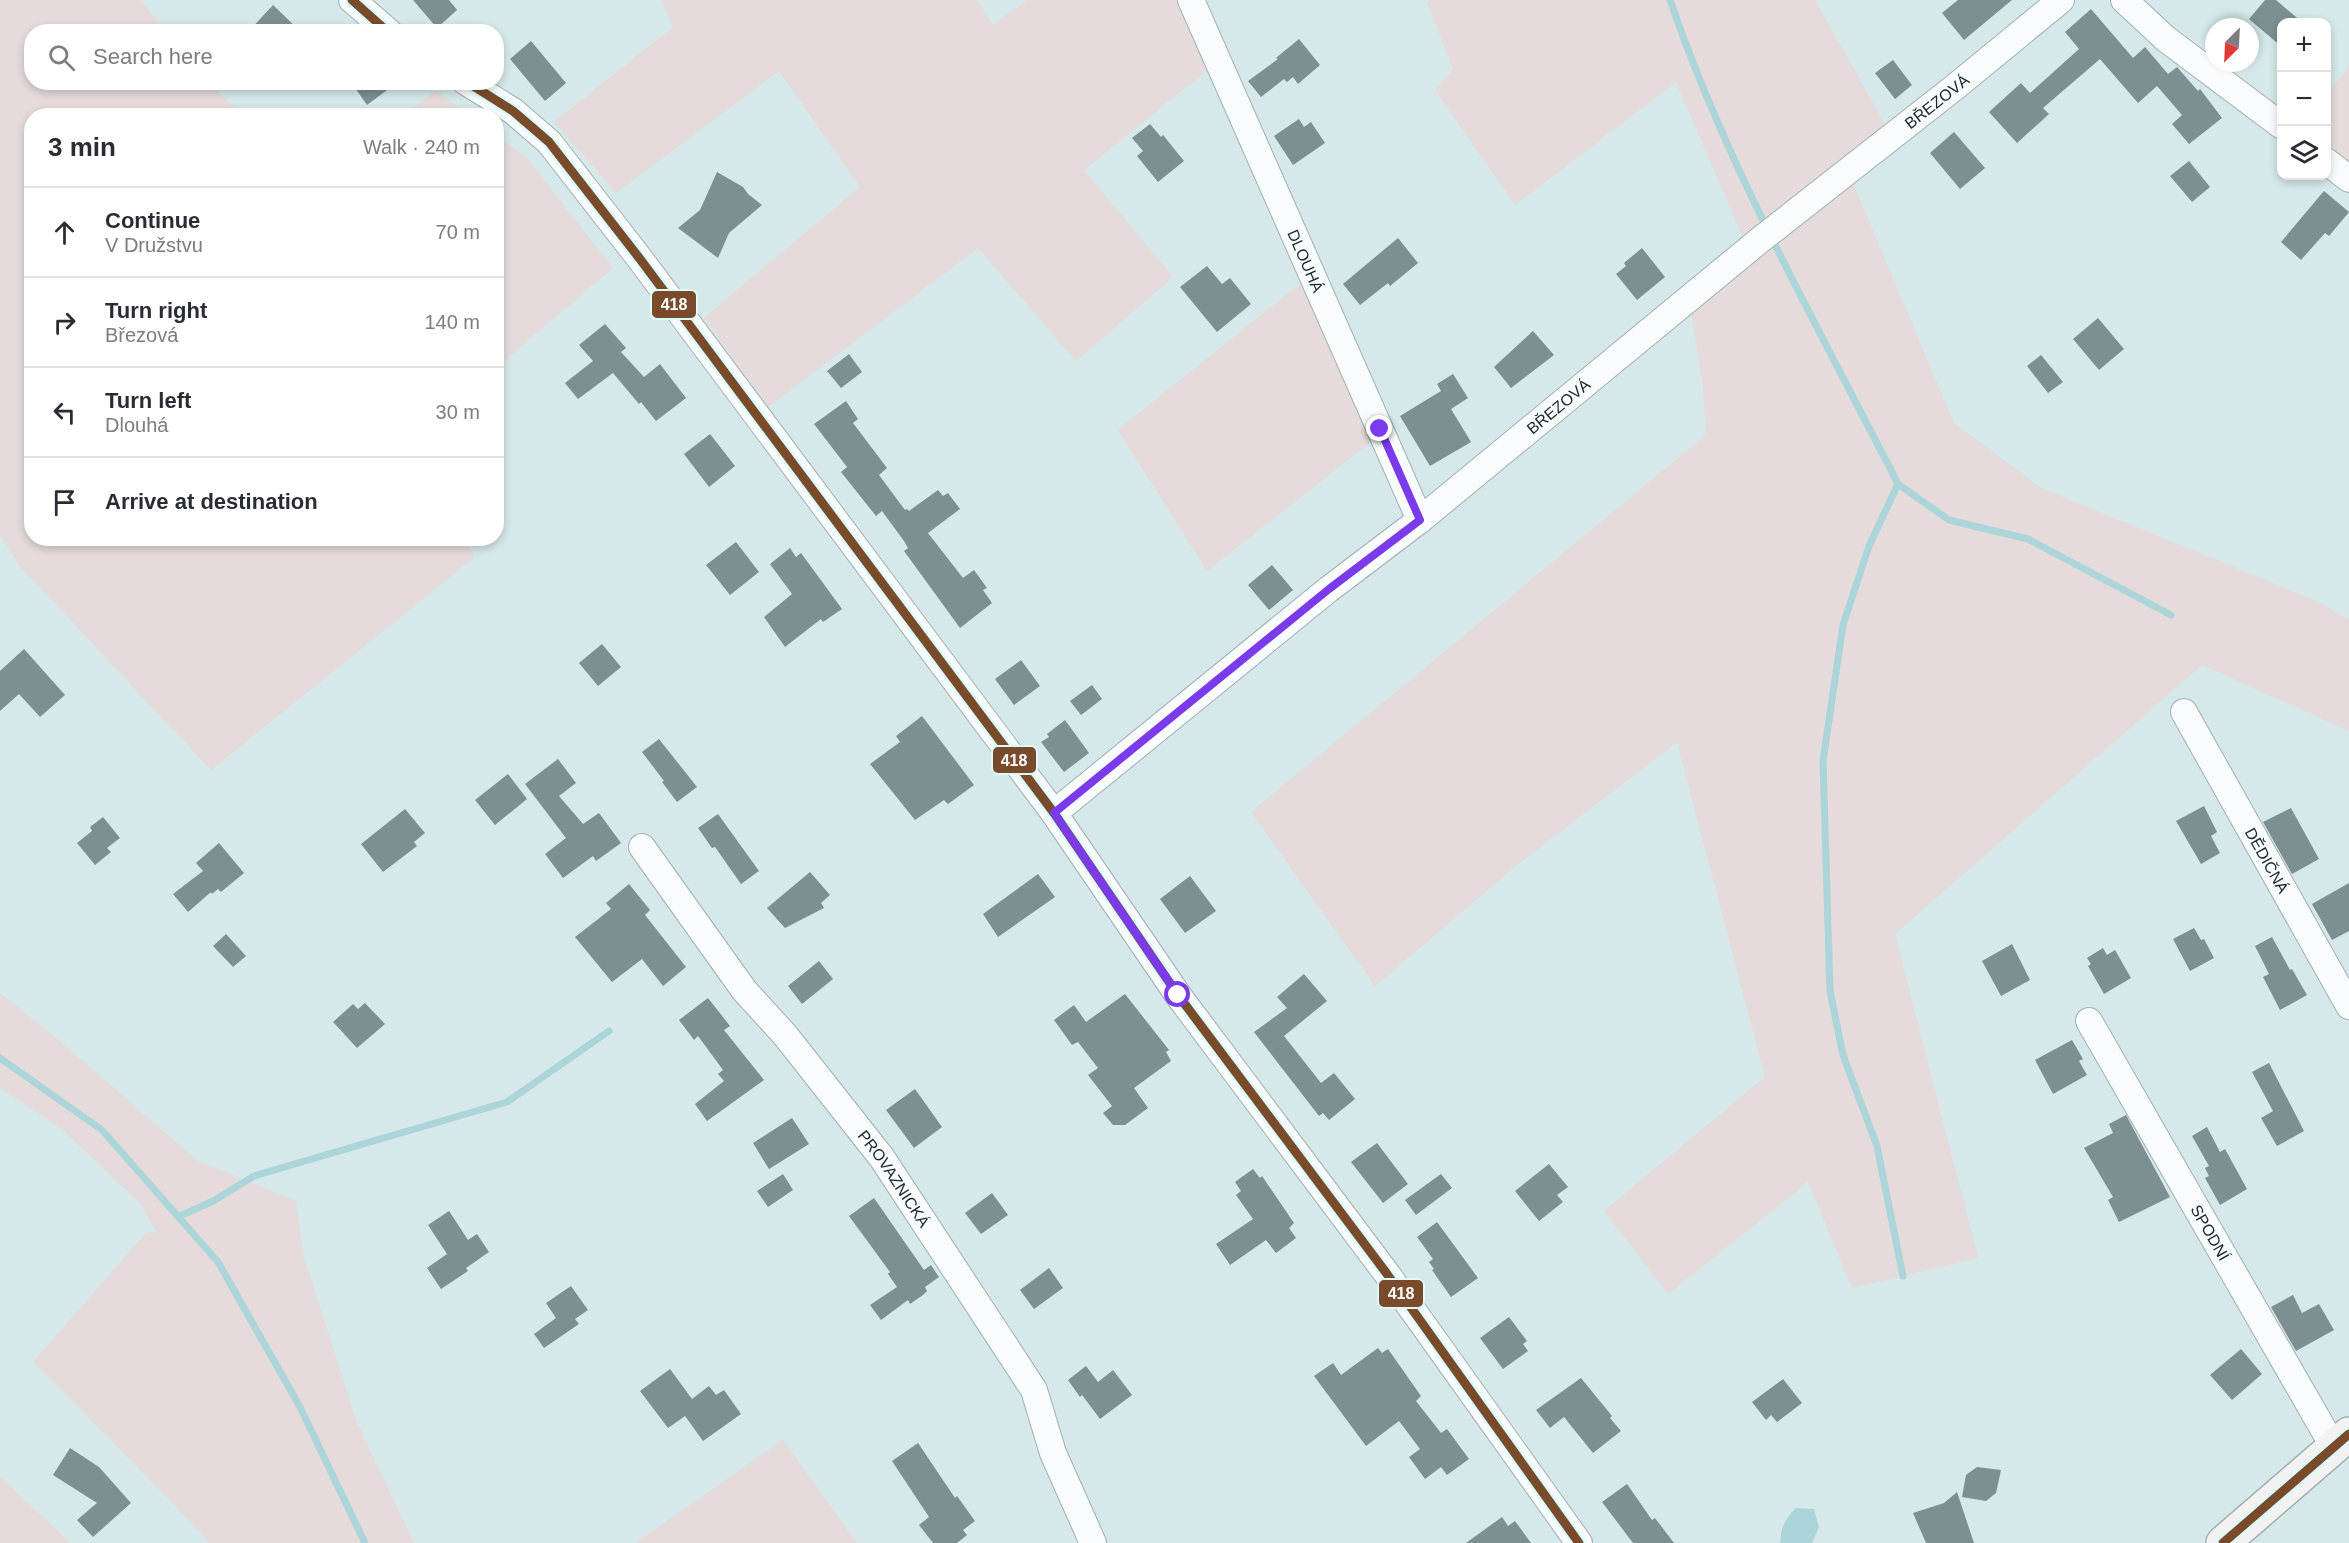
<!DOCTYPE html>
<html lang="en">
<head>
<meta charset="utf-8">
<style>
	:root { --surface:#fff; --page:#f7f7f7; --text:#2b2b33; --muted:#7c7c81; --line:#e1e1e2 }
	body { margin:0; font-family:Helvetica,sans-serif; background:var(--page); color:var(--text) }
	.controls { position:absolute; right:18px; top:18px; display:grid; overflow:hidden; border-radius:12px; box-shadow:0 3px 9px #0003 }
	.controls button { width:54px; height:54px; display:grid; place-items:center; padding:0; border:0; border-bottom:2px solid var(--line); background:var(--surface); color:var(--text); font:30px sans-serif }
	.compass { position:absolute; left:2205px; top:18px; width:54px; height:54px; border-radius:50%; background:var(--surface); box-shadow:0 3px 9px #0003; rotate:204deg }
	.stop { position:absolute; width:18px; height:18px; margin:-14px; border:4px solid #7c3aed; border-radius:50%; background:#fff }
	.stop.end { background:#7c3aed; border-color:#fff; box-shadow:0 2px 6px #0008 }
	.list { margin:0; padding:0; list-style:none }
	h2 { display:flex; justify-content:space-between; align-items:center; height:78px; margin:0; padding:0 24px; font-size:26px }
	h2 small { font-size:20px; font-weight:400; color:var(--muted) }
	.list li { display:grid; grid-template-columns:39px 1fr auto; gap:18px; align-items:center; box-sizing:border-box; height:90px; padding:0 24px; border-top:2px solid var(--line) }
	.list b { display:block; font-size:22px; white-space:nowrap }
	.list p { margin:0; font-size:20px; white-space:nowrap; color:var(--muted) }
	.list em { font-size:20px; font-style:normal; color:var(--muted) }
	.icon { flex:none; width:33px; height:33px; fill:none; stroke:currentColor; stroke-width:2; stroke-linecap:round; stroke-linejoin:round }
	.map { position:relative; flex:none; width:2349px; height:1543px; overflow:hidden }
	.search { position:absolute; background:var(--surface); box-shadow:0 3px 9px #0003; left:24px; top:24px; width:480px; height:66px; display:flex; align-items:center; gap:15px; box-sizing:border-box; padding:0 21px; border-radius:24px; color:var(--muted); font-size:22px }
	.panel { position:absolute; background:var(--surface); box-shadow:0 3px 9px #0003; left:24px; top:108px; width:480px; height:438px; border-radius:24px }
	.map>svg:first-child { display:block }
	.green { fill:#e4dbda }
	.water { fill:#abd5d8 }
	.lines { fill:none; stroke-linecap:round; stroke-linejoin:round }
	.stream { stroke:#abd5d8; stroke-width:7 }
	.building { fill:#7d8f90 }
	.street-casing { stroke:#a1afb0; stroke-width:28 }
	.secondary-casing { stroke:#a1afb0; stroke-width:36 }
	.street { stroke:#f9fcfc; stroke-width:26 }
	.secondary { stroke:#f2f2f2; stroke-width:33 }
	.bus-1-casing { stroke:#dcfcfe; stroke-width:14 }
	.bus-1 { stroke:#7a4b2a; stroke-width:9 }
	.route { stroke:#7c3aed; stroke-width:8 }
	.labels { text-anchor:middle; stroke-width:6; stroke-linejoin:round; paint-order:stroke }
	.street-label { font-size:16px; fill:#1a2627; stroke:#dcfcfe }
	.line-badge { stroke:#dcfcfe; stroke-width:2 }
	.badge-label { font-size:16px; text-anchor:middle; font-weight:bold; fill:#fff }
</style>
</head>
<body>
<div class="map">
<svg width="2349" height="1543" viewBox="0 0 2349 1543">
	<rect width="100%" height="100%" fill="#d6e8e9"/>
	<!-- green -->
	<path class="green" d="M0,0H140L166,31L32,32V82L210,83L242,115L32,116V538H464L475,557L211,770L18,564L0,534Z
		M661,0H977L993,25L1027,0H1182L1211,67L1084,170L1173,277L1076,361L978,248L768,407L704,318L860,187L779,71L616,193L554,122L673,27Z
		M1429,0H1815L1890,133L1745,242L1676,82L1515,205L1435,90L1453,69L1427,2Z
		M2349,66V171L2327,153L2326,95Z
		M436,91L469,115H404Z
		M497,136L526,157L613,268L497,367Z
		M1850,176L1954,423L2041,488L2319,602L2349,620V731L2202,665L1895,934L1978,1258L1852,1288L1808,1182L1668,1294L1604,1211L1765,1077L1677,742L1518,864L1375,986L1251,812L1706,435L1703,387L1690,306Z
		M1306,279L1372,441L1207,571L1118,430Z
		M0,993L73,1052L196,1160L296,1201L303,1254L356,1420L414,1543H209L175,1505L33,1362L146,1233L156,1232L140,1203L63,1130L0,1088Z
		M783,1440L857,1543H636Z
		M0,1477L71,1543H0Z"/>
	<!-- water -->
	<path class="water" d="M1796,1508L1814,1509L1819,1527L1812,1543H1780C1781,1527 1785,1519 1796,1508Z"/>
	<g class="lines">
		<!-- stream -->
		<path class="stream" d="M1670,0C1728,169 1817,325 1898,484L1869,546L1843,625L1823,761L1830,991L1843,1055L1877,1146L1903,1276
			M1898,484L1949,520L2028,539L2171,615
			M0,1058L102,1130L218,1262L300,1407L365,1543
			M178,1217L213,1201L254,1176L507,1102L609,1031"/>
	</g>
	<!-- building -->
	<path class="building" d="M413,0H449L457,10L437,28Z
		M1958,0H2012L1964,40L1942,13Z
		M2265,0H2276L2302,22H2282V47L2249,19Z
		M273,5L301,32H248Z
		M2091,9L2133,58L2145,47L2168,74L2177,67L2198,91L2200,89L2222,118L2189,144L2172,124L2182,115L2157,86L2138,103L2100,59L2043,108L2049,114L2017,143L1989,112L2021,83L2030,93L2079,49L2065,32Z
		M1299,39L1320,65L1298,84L1293,77L1287,82L1284,79L1261,97L1248,81L1278,59L1276,58Z
		M531,41L566,83L545,101L510,59Z
		M1893,60L1912,85L1895,99L1875,73Z
		M351,82H398L367,105Z
		M1299,119L1304,127L1311,122L1325,143L1293,165L1274,136Z
		M1150,124L1161,137L1163,135L1184,161L1158,182L1137,156L1143,151L1132,138Z
		M1954,132L1985,168L1960,189L1930,153Z
		M2189,161L2210,187L2192,202L2170,176Z
		M717,172L743,187L748,194L762,205L729,233L718,258L678,228L700,210Z
		M2324,191L2349,212L2329,236L2325,233L2301,260L2281,242Z
		M1398,238L1418,263L1390,286L1388,283L1360,305L1343,284Z
		M1642,248L1665,277L1637,300L1616,274L1626,266L1624,263Z
		M1207,266L1222,284L1230,278L1251,304L1217,332L1180,287Z
		M2098,318L2124,349L2099,370L2073,339Z
		M605,324L626,348L621,352L644,377L660,364L686,398L656,421L641,402L639,404L613,373L578,399L565,383L593,361L579,345Z
		M1533,331L1554,355L1511,388L1494,367Z
		M849,354L862,372L841,388L827,371Z
		M2041,355L2063,382L2048,393L2027,366Z
		M1453,374L1468,398L1451,409L1471,442L1430,466L1400,416L1441,391L1437,384Z
		M846,401L858,419L853,423L887,468L879,475L905,510L907,509L909,511L938,490L943,496L948,493L960,509L928,533L963,578L974,570L987,588L983,590L992,603L960,628L904,551L908,548L904,541L882,511L876,516L841,472L847,467L814,424Z
		M710,434L735,466L709,487L684,454Z
		M736,542L759,572L730,595L706,565Z
		M790,548L796,557L801,553L842,609L823,622L821,619L785,647L764,617L792,594L770,564Z
		M1272,565L1293,590L1269,610L1248,585Z
		M602,644L621,667L598,686L579,663Z
		M24,649L65,695L40,717L19,694L0,711V671Z
		M1021,660L1040,686L1014,705L995,679Z
		M1092,685L1102,699L1081,715L1070,701Z
		M922,716L974,785L948,804L944,800L915,820L870,764L900,742L896,736Z
		M1065,720L1089,753L1064,772L1041,742L1049,737L1047,734Z
		M659,739L697,787L677,802L662,782L664,781L642,752Z
		M558,759L576,783L559,796L583,824L599,813L621,843L596,861L593,856L563,878L545,854L566,838L525,784Z
		M508,774L527,799L495,825L475,800Z
		M2204,806L2217,832L2211,836L2220,853L2201,864L2176,821Z
		M2291,808L2319,859L2292,874L2263,822Z
		M405,809L425,833L414,842L417,846L383,872L361,844Z
		M718,814L759,871L741,884L715,847L712,848L698,828Z
		M103,817L120,838L107,848L111,852L95,865L77,843L92,831L90,827Z
		M219,843L244,873L221,892L218,889L212,894L211,892L188,912L173,894L203,871L196,863Z
		M810,872L830,895L821,903L824,908L785,928L767,908Z
		M1038,874L1055,897L998,937L983,914Z
		M1190,876L1216,911L1185,933L1160,899Z
		M2349,883V931L2332,940L2312,904Z
		M629,884L650,910L645,915L686,967L663,986L642,959L612,982L575,937L611,909L606,903Z
		M2194,928L2201,940L2204,939L2214,958L2190,971L2173,939Z
		M226,934L246,956L233,967L213,946Z
		M2272,937L2290,970L2292,969L2307,995L2280,1010L2263,977L2269,974L2255,946Z
		M2012,944L2030,980L2001,996L1982,961Z
		M2103,948L2107,955L2115,950L2131,978L2104,994L2088,966L2091,964L2087,958Z
		M819,961L833,979L802,1004L788,986Z
		M1304,974L1327,1001L1284,1036L1321,1083L1334,1073L1355,1099L1329,1120L1323,1113L1319,1116L1254,1032L1287,1008L1277,997Z
		M1125,994L1169,1050L1166,1052L1171,1061L1134,1088L1148,1108L1125,1125H1113L1103,1113L1112,1106L1088,1075L1098,1068L1078,1042L1072,1045L1054,1020L1074,1005L1086,1022Z
		M708,998L730,1026L724,1030L764,1080L707,1121L695,1104L724,1081L718,1074L723,1070L698,1036L694,1040L679,1020Z
		M365,1003L385,1024L357,1048L333,1022L353,1004L358,1009Z
		M2072,1040L2083,1059L2079,1061L2087,1075L2053,1094L2035,1060Z
		M2269,1063L2304,1131L2277,1146L2261,1118L2273,1111L2252,1072Z
		M915,1089L942,1127L914,1148L886,1110Z
		M2126,1115L2170,1197L2119,1222L2108,1200L2113,1197L2084,1148L2113,1133L2109,1124Z
		M792,1118L809,1144L769,1169L753,1143Z
		M2207,1127L2220,1152L2225,1149L2247,1189L2220,1205L2205,1178L2209,1176L2205,1168L2209,1166L2192,1136Z
		M1377,1143L1408,1184L1383,1203L1351,1162Z
		M1549,1164L1568,1187L1557,1195L1563,1202L1539,1221L1515,1191Z
		M1253,1169L1260,1178L1262,1176L1294,1223L1289,1228L1296,1238L1276,1253L1266,1240L1230,1265L1216,1244L1253,1219L1236,1195L1241,1191L1235,1182Z
		M783,1174L793,1190L768,1207L757,1191Z
		M1441,1174L1452,1188L1416,1215L1405,1200Z
		M992,1193L1008,1215L981,1234L965,1213Z
		M874,1198L924,1270L931,1265L939,1277L925,1287L927,1291L923,1295L910,1304L908,1300L881,1320L870,1305L897,1287L888,1274L890,1272L849,1216Z
		M449,1211L468,1240L477,1234L489,1252L466,1268L468,1271L441,1289L427,1268L447,1254L428,1225Z
		M1437,1222L1478,1278L1451,1297L1432,1270L1434,1269L1429,1262L1433,1259L1417,1237Z
		M1049,1268L1063,1288L1034,1309L1020,1290Z
		M571,1286L588,1310L575,1319L579,1324L544,1348L534,1334L556,1318L546,1303Z
		M2293,1295L2302,1313L2319,1304L2334,1330L2296,1351L2271,1307Z
		M1509,1317L1527,1341L1523,1344L1528,1351L1503,1369L1480,1338Z
		M1378,1348L1382,1353L1388,1349L1421,1396L1416,1401L1441,1433L1447,1429L1469,1459L1447,1475L1441,1467L1425,1479L1409,1457L1420,1449L1399,1421L1366,1446L1314,1376L1333,1363L1341,1375Z
		M2241,1349L2262,1374L2232,1400L2210,1375Z
		M1086,1366L1098,1382L1113,1370L1132,1395L1100,1419L1082,1395L1080,1397L1068,1380Z
		M670,1369L692,1399L709,1386L716,1395L724,1390L741,1414L703,1441L685,1416L668,1428L640,1391Z
		M1581,1378L1612,1416L1610,1418L1621,1431L1593,1453L1564,1417L1550,1428L1536,1410Z
		M1783,1379L1802,1403L1777,1422L1771,1415L1766,1420L1752,1402Z
		M918,1443L955,1498L957,1496L975,1521L963,1530L967,1535L957,1543H933L919,1525L929,1517L892,1461Z
		M70,1448L99,1467L131,1503L93,1537L77,1520L97,1503L53,1475Z
		M1977,1467L2001,1470L1996,1493L1986,1501L1962,1497L1966,1475Z
		M1627,1484L1652,1520L1655,1518L1674,1543H1633L1602,1502Z
		M1957,1492L1974,1543H1926L1913,1513L1944,1503Z
		M1502,1517L1508,1526L1515,1521L1531,1543H1466Z"/>
	<g class="lines">
		<defs>
			<g id="street">
				<path d="M352,0L389,32"/>
				<path id="s1" d="M1191,0L1420,520"/>
				<path d="M2124,0L2166,39L2282,126"/>
				<path d="M466,82L513,111L549,142L640,259L1054,813L1178,995L1387,1274L1579,1543"/>
				<path d="M2326,161L2349,179"/>
				<path id="s2" d="M2184,712L2349,1006"/>
				<path id="s3" d="M1054,813L1329,589L1420,520L1760,240L1955,87L2061,0"/>
				<path id="s4" d="M642,847L744,990L785,1035L882,1158L1034,1390L1053,1453L1093,1543"/>
				<path id="s5" d="M2089,1021L2333,1446"/>
			</g>
			<path id="secondary" d="M2223,1543L2349,1434"/>
		</defs>
		<!-- street casing -->
		<use href="#street" class="street-casing"/>
		<!-- secondary casing -->
		<use href="#secondary" class="secondary-casing"/>
		<!-- street -->
		<use href="#street" class="street"/>
		<!-- secondary -->
		<use href="#secondary" class="secondary"/>
		<defs>
			<path id="bus-1" d="M352,0L388,32
				M467,82L513,111L549,142L640,259L1054,813L1178,995L1387,1274L1579,1543
				M2223,1543L2349,1434"/>
		</defs>
		<!-- bus-1 casing -->
		<use href="#bus-1" class="bus-1-casing"/>
		<!-- bus-1 -->
		<use href="#bus-1" class="bus-1"/>
	</g>
	<g class="lines">
		<!-- route -->
		<path class="route" d="M1178,995L1054,813L1329,589L1420,520L1380,429"/>
	</g>
	<g class="labels">
		<!-- street labels -->
		<g class="street-label">
			<text dy="6" stroke="none"><textPath href="#s3" startOffset="1134">BŘEZOVÁ</textPath></text>
			<text dy="6" stroke="none"><textPath href="#s1" startOffset="285">DLOUHÁ</textPath></text>
			<text dy="6" stroke="none"><textPath href="#s3" startOffset="648">BŘEZOVÁ</textPath></text>
			<text dy="6" stroke="none"><textPath href="#s2" startOffset="170">DĚDIČNÁ</textPath></text>
			<text dy="6" stroke="none"><textPath href="#s4" startOffset="417">PROVAZNICKÁ</textPath></text>
			<text dy="6" stroke="none"><textPath href="#s5" startOffset="244">SPODNÍ</textPath></text>
		</g>
	</g>
	<g class="line-badge">
		<rect x="651" y="290" width="46" height="29" rx="6" fill="#7a4b2a"/>
		<rect x="992" y="746" width="45" height="28" rx="6" fill="#7a4b2a"/>
		<rect x="1378" y="1279" width="46" height="29" rx="6" fill="#7a4b2a"/>
	</g>
	<g class="badge-label">
		<text x="674" y="310">418</text>
		<text x="1014" y="766">418</text>
		<text x="1401" y="1299">418</text>
	</g>
</svg>
<div class="controls">
<button>+</button>
<button>−</button>
<button><svg class="icon" aria-label="layers" viewBox="0 0 24 24"><path d="M12 4l9 5-9 5-9-5zM3 14l9 5 9-5"/></svg></button>
</div>
<svg class="compass" viewBox="-18 -18 36 36"><path d="M0-13l5 13h-10z" fill="#e53935"/><path d="M0 13l5-13h-10z" fill="#7c7c81"/></svg>
<div class="stop" style="left:1178px;top:995px"></div>
<div class="stop end" style="left:1380px;top:429px"></div>
<div class="search"><svg class="icon" aria-label="search" viewBox="0 0 24 24"><circle cx="10" cy="10" r="6"/><path d="M15 15l6 6"/></svg>Search here</div>
<section class="panel">
<h2>3 min<small>Walk · 240 m</small></h2>
<ul class="list">
<li><svg class="icon" aria-label="ahead" viewBox="0 0 24 24"><path d="M12 20V5M6 11l6-6 6 6"/></svg><div><b>Continue</b><p>V Družstvu</p></div><em>70 m</em></li>
<li><svg class="icon" aria-label="right" viewBox="0 0 24 24"><path d="M7 20v-9h11M14 6l5 5-5 5"/></svg><div><b>Turn right</b><p>Březová</p></div><em>140 m</em></li>
<li><svg class="icon" aria-label="left" viewBox="0 0 24 24"><path d="M17 20v-9H6M10 6l-5 5 5 5"/></svg><div><b>Turn left</b><p>Dlouhá</p></div><em>30 m</em></li>
<li><svg class="icon" aria-label="arrive" viewBox="0 0 24 24"><path d="M6 21V4h12l-3 4 3 4H6"/></svg><div><b>Arrive at destination</b></div></li>
</ul>
</section>
</div>
</body>
</html>
